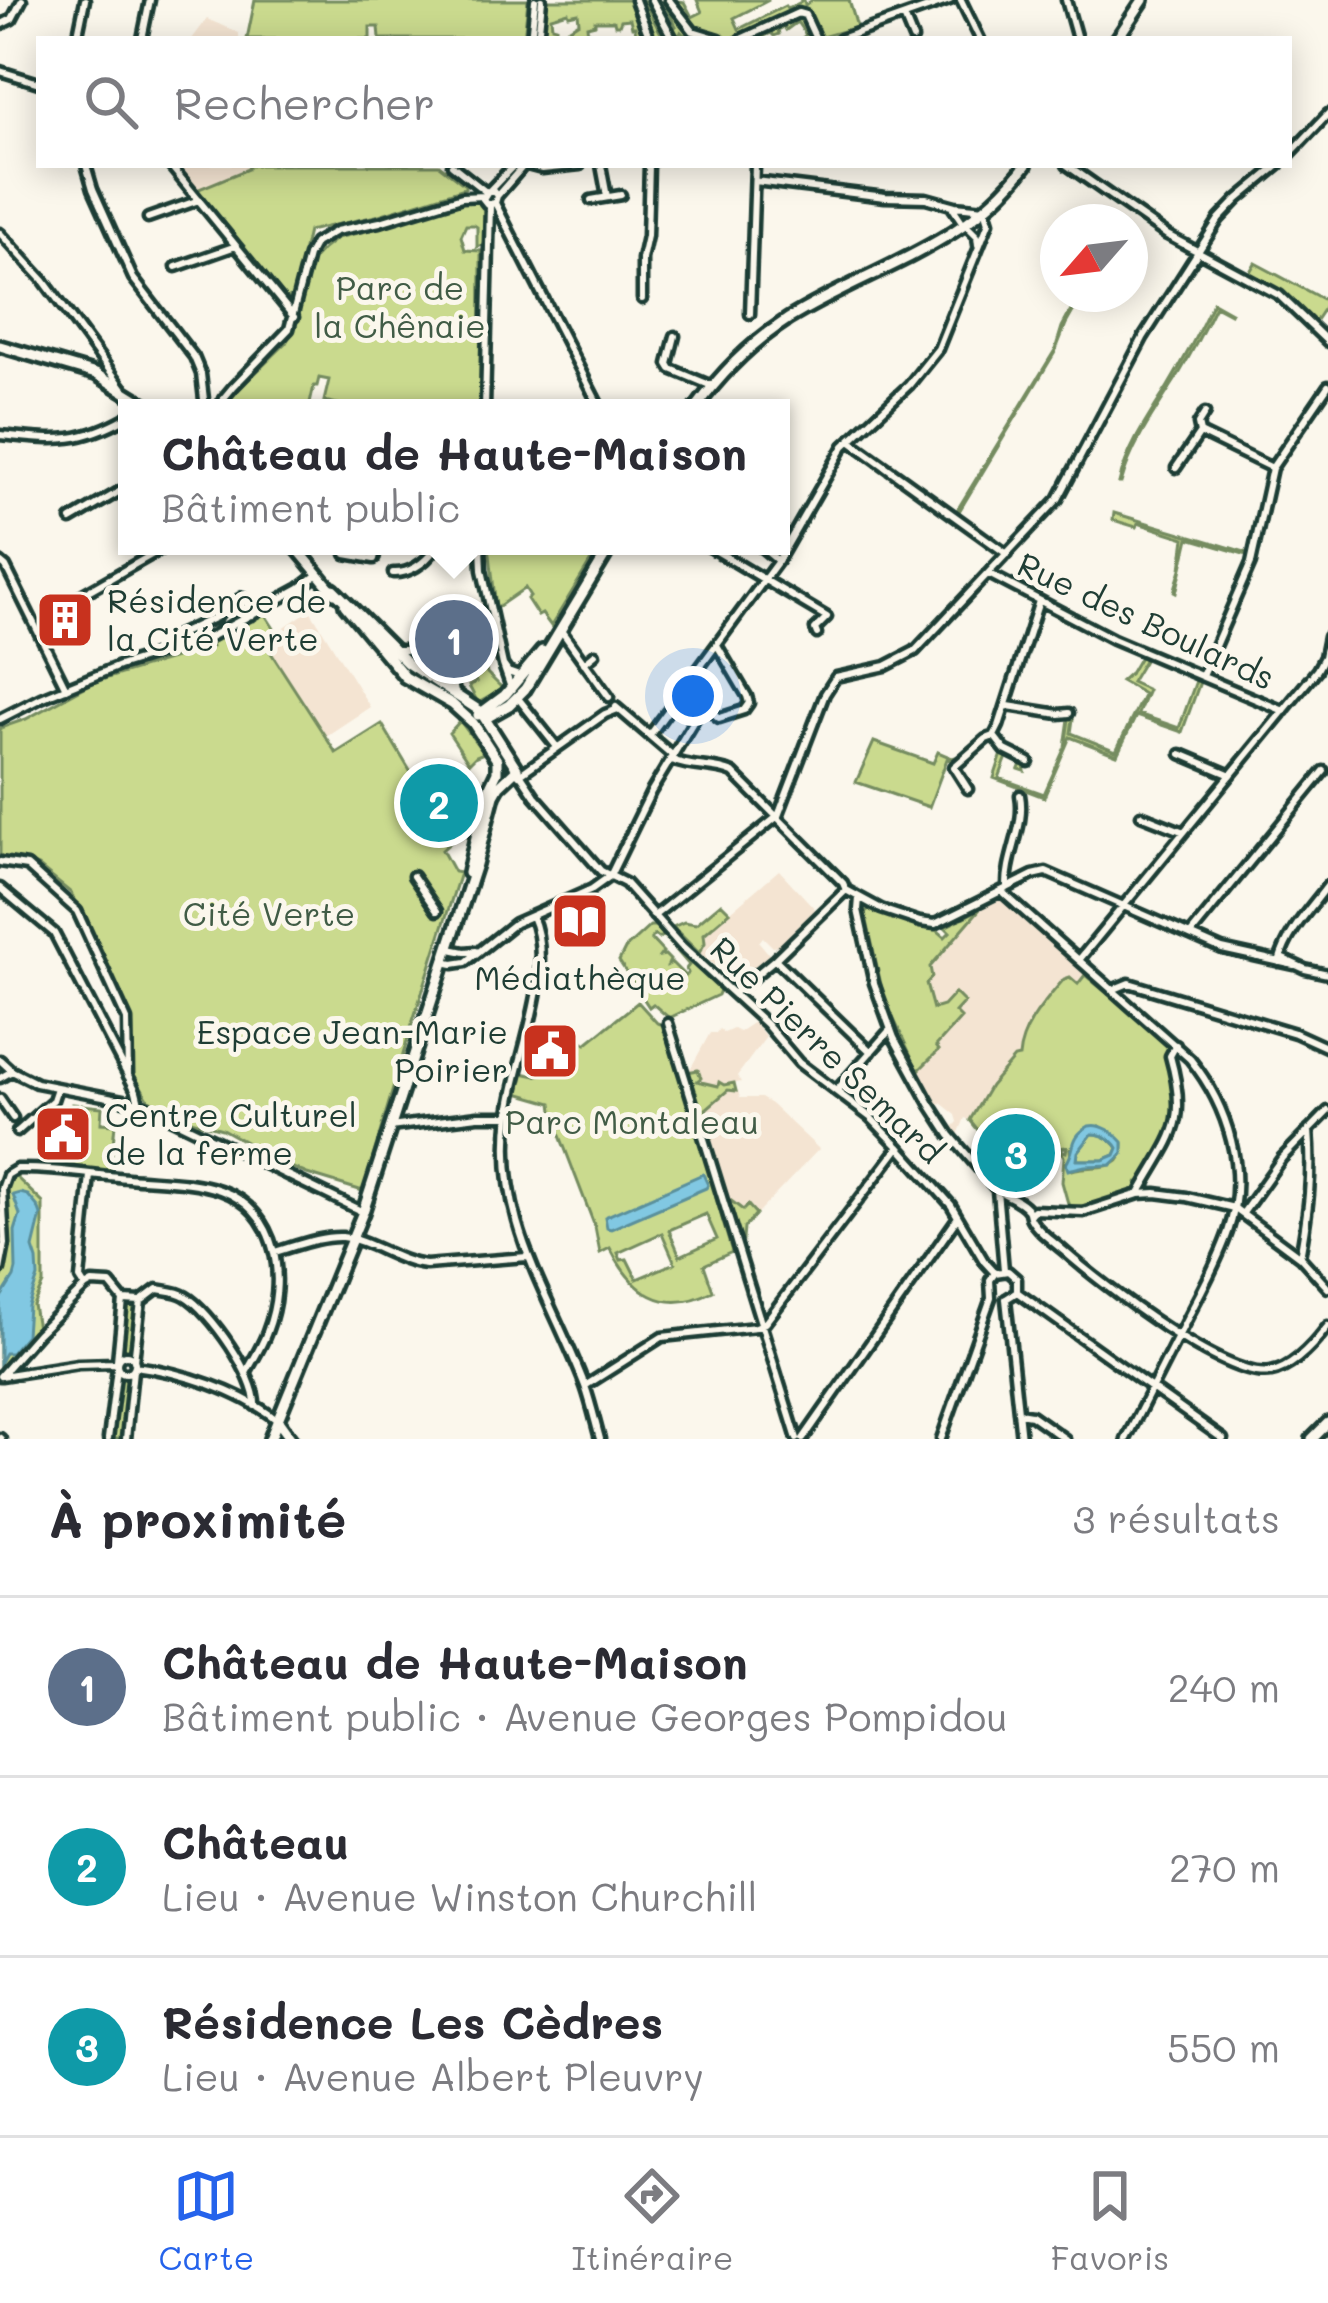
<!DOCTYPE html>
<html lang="fr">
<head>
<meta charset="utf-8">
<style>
	:root { --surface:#fff; --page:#f7f7f7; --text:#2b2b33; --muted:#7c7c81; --line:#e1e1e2; --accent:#2563eb }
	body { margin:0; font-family:Mali,sans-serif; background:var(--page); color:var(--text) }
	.compass { position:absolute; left:1040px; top:204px; width:108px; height:108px; border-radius:50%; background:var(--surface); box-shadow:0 6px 30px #0003; rotate:242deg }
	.you { position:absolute; left:693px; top:696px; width:42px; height:42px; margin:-30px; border:9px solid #fff; border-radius:50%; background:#1a73e8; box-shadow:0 0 0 18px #1a73e833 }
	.badge { display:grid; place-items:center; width:78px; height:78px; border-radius:50%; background:var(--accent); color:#fff; font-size:39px; font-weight:700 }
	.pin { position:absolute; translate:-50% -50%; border:6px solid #fff; box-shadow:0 3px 12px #0006 }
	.popup { position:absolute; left:118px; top:399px; width:672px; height:156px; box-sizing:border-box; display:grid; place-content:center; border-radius:0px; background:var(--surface); filter:drop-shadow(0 3px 9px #0005); font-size:39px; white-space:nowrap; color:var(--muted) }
	.popup b { font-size:45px; color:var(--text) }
	.popup::after { content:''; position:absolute; left:50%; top:100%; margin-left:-24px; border:24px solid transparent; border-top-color:var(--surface) }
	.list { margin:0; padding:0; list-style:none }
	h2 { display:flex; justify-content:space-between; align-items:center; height:156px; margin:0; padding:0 48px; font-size:51px }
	h2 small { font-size:39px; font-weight:400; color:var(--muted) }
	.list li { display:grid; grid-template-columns:78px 1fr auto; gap:36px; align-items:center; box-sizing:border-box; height:180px; padding:0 48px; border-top:3px solid var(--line) }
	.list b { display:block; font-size:45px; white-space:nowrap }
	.list p { margin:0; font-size:39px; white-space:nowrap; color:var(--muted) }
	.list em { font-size:39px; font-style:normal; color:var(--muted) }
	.icon { flex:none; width:66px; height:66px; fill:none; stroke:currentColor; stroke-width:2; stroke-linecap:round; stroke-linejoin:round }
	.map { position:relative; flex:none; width:1328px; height:1439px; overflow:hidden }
	.search { position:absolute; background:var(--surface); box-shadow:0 6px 30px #0003; left:36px; right:36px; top:36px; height:132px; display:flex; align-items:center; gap:30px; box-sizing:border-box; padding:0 42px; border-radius:0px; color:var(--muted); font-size:45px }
	.sheet { height:696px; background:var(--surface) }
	nav { display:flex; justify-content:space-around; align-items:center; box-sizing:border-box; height:168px; border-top:3px solid var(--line); background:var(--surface); font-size:33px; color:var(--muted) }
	nav a { display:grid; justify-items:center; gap:6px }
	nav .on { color:var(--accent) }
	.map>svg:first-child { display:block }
	.built { fill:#f4e4d2 }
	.green { fill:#cada8e; stroke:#748c61; stroke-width:3; fill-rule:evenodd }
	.water { fill:#81c8e2; stroke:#5a909c; stroke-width:3; fill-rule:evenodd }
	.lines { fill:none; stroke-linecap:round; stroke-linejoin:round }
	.street-casing { stroke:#1f3d34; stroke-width:15 }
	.secondary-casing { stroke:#1f3d34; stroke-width:18 }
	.street { stroke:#fbf7ec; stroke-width:6 }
	.secondary { stroke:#fbf7ec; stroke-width:9 }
	.labels { text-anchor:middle; stroke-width:10; stroke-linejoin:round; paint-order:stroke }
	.park-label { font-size:33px; fill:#415c46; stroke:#fbf7ec }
	.poi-label { font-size:33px; fill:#1f3d34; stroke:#fbf7ec; text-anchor:start }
	.street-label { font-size:33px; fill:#1f3d34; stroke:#fbf7ec }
</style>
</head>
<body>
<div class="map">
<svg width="1328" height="1439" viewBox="0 0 1328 1439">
	<rect width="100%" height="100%" fill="#fbf7ec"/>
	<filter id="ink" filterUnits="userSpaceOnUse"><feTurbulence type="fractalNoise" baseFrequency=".00833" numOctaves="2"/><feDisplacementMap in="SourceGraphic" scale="24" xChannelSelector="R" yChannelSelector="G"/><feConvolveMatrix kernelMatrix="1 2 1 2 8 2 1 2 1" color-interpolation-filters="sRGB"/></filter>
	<g filter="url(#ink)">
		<!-- built -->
		<path class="built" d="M207,19L239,33V39H192Z
			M174,165H249L248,169L194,191Z
			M310,610L370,707L326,736L262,638L275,630L277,632Z
			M779,870L817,911L782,945L773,947L763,937L759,942L769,954L744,982L739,983L699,953L702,949L704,934Z
			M996,900L1002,901L1085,975L1078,984L1035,1019L1023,1036L1019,1058H1014L990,1086L970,1120L965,1118L958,1135L953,1127L958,1122L956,1115L941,1103L937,1105L918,1071L939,1051L935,1046L961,1018L943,1006L933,1009L926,984L930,967L980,909Z
			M754,1022L766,1037L737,1076L741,1082L718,1087L696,1081L701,1077L688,1073L710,1033H716L719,1029L724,1033L733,1029L739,1032Z
			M728,1090L738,1091L740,1098H761L771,1104L819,1149L757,1214L748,1205L743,1211L726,1197L709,1141L712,1128L705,1109Z"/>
		<!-- green -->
		<path class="green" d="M255,0H528L524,39H380L379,27H370V39H247Z
			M547,0H643L651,14L657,11L652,17L664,39H633L636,36L635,27H632L630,19L621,20L619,25H615L614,21H595V24L587,26L588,35H594V39H561L562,33L579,22L578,13L569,15L568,12L551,17L552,26L556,27V33L552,34L553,39H544Z
			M662,0L680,23L683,20L669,0L684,2L692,17L702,12L697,0H769L734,18L739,29L785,6L787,9L801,2V0H804L805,6L812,0H849L857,27L815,39H801L806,35L797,22L786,30L784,27L778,30L779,34L774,36L771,33L764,36L765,39H754V34L763,26L737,36L738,39H685L692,35L688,30L685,36L681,32L678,39L675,36L667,39L672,36L669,31L676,26Z
			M249,165H439L465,185V188L376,216L308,231L293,297L284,299L194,191L248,169Z
			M471,198L482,203L486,213L485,244L477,247V227L474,225H466L461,236L465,250L481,251L480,408H355L324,401L329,380L319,378L317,386H314L309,408H225L227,401L286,343L297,322L312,261L323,249L337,238L386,226Z
			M1255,263L1328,302L1312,326L1279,295L1247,277Z
			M1080,294H1083L1066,324L1055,352L958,513L956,512L1055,350L1062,327Z
			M1213,302L1231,312L1230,314L1215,306C1204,329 1192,352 1179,374C1157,409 1132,443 1121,483H1119C1127,448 1148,418 1167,388C1184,360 1199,332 1213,302Z
			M1114,513L1248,553L1247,555L1189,538L1176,593L1174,592L1181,569L1185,538L1138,523L1136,527L1113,520Z
			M489,546H600L551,626L542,614L538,616L527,599L530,596L525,588L496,608Z
			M264,613L275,630L262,639L336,753L382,724L452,841L442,850L454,872L460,873L412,1024L363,1191L307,1174L251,1150L249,1144L222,1129L177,1116L149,1100L131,1070L127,1016L71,893L38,866L19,859L0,858V728L26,719L94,682L212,647L211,643Z
			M482,655L487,673L503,689L478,703L469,686L476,682L467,659Z
			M1141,655L1146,657L1131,682L1148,690L1138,714L1179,728L1197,678L1201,679L1182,732L1136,716L1117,755L1070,737L1044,797L994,778L1002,754L1007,753L1024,764L1025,771L1019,769L1021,764L1007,757L999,778L1044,794L1065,747L1069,719H1073L1071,733L1116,751L1144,694L1121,681L1131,672Z
			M460,721L484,753L476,756L469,763L449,733Z
			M874,742L933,763L938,752L952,758L960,756L954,761L947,759L929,807L856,782Z
			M721,903L730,912L704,934L705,943L699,953L673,927L684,922L696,924Z
			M869,909L937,930L945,937L950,932L945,927L980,909L930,967L932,977L926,984L933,1009L943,1006L955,993L964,1002L955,1012L961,1018L936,1046L939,1050L918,1071L884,998L865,912Z
			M650,926H656L679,952L716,982L720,990L718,995L669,1018L653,1004L649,1007L619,961L625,949ZM655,935L659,938L663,935L689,965L686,969L688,973L685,976L672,963L668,965L670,960L665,955L660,956L663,952L651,939Z
			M1088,972L1173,1047L1168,1057C1186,1112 1172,1137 1143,1183L1136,1182L1142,1185L1137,1191L1090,1205L1069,1207L1062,1182L1064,1157L1061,1150L1066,1152L1067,1147L1039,1150C1027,1125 1002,1126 991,1151H988L983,1144L986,1140L970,1120L990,1086L1014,1058L1019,1057C1021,1027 1045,1002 1064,979L1070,977L1078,984L1085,975L1125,1008ZM1100,1126L1123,1143C1124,1176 1093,1163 1072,1170L1066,1164L1071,1157L1070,1149Z
			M638,1002L657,1023L672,1027L687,1072L698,1070L701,1078L697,1081L718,1086L719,1082L724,1085L734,1083L736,1091L728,1090L706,1109L712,1128L716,1131L709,1141L726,1197L743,1210L748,1205L756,1214L744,1228L742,1250L734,1225L720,1197L716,1198L732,1252L704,1265L713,1291C664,1317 632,1292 610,1248L600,1253L595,1227L559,1133V1119L554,1118L552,1103L517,1093L522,1073L536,1076L548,1072L551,1074L581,1051L578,1046L584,1042L586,1044ZM706,1214L717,1239L680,1256L669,1230ZM662,1233L675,1263L637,1279L627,1259L621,1260L618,1253Z
			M72,1104L102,1107L101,1123L115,1124L110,1174L74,1169V1164L64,1162L66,1150L69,1149L70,1145L67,1144L70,1123L73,1122L74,1118L71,1116Z
			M1092,1134C1101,1133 1113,1140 1118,1148L1115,1155L1103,1160H1077L1078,1152Z
			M9,1176H15L43,1203V1284L33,1305L37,1328L0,1371V1280L7,1242L5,1190Z
			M127,1304L138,1306L131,1354L120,1352Z
			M120,1375L130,1377L123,1439H111Z"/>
		<!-- water -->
		<path class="water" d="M1089,1126C1102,1123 1115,1133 1123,1142V1154L1111,1165L1085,1166L1068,1170L1066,1164C1077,1148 1068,1138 1089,1126ZM1092,1134C1101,1133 1114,1140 1118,1148L1115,1155L1103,1160H1077L1078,1152Z
			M703,1174L708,1185L706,1188L611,1229L607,1228L605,1217Z
			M20,1193L28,1195L38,1207L41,1215L33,1248L37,1260L38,1277L28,1306L26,1335L11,1353H5L0,1362V1299L14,1277L16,1269L15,1231L20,1215L13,1195Z"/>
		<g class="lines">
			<defs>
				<path id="street" d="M635,0L650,39
					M652,0L673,39
					M669,0L693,31L719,39
					M961,0L980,39
					M1066,0L1077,39
					M904,17L913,39
					M0,25L12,19L22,0
					M77,39L85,0
					M142,39L150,0
					M531,39L535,0
					M538,39L542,0
					M741,39L798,13L805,15L816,39
					M840,39L950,0
					M0,71L39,83
					M1289,155L1328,114
					M86,165L93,189L133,278L194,357L201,374L205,408
					M170,165L294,317
					M452,165L486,192
					M527,165L542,169L580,165
					M601,165L607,197
					M1067,165L1167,235L1279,295L1328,342
					M490,190L514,165
					M497,196L493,191H488L483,199L487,204L495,203L497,196L524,165
					M591,200L621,195
					M495,203L600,408
					M953,208L961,220L977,236L978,245
					M148,218L199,200
					M0,233L44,281L124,390
					M176,267L236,246
					M642,299V259L647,236L649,165
					M750,314L755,165
					M675,336L668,364L671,369L712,386
					M221,408L223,399L233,387L289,329L308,256L315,243L336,231L380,222L462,197L483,196
					M485,408L490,205
					M1200,433L1272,468
					M0,435C55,440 77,445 127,417
					M850,441L1007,554
					M1176,468L1200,433L1198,424L1205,413
					M71,520L127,487
					M347,546L346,554L374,559L377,546
					M481,546L482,570L503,665
					M708,546L827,617L815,629L817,634
					M760,546L778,561
					M0,562L6,567L66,688
					M393,573C409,574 425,563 434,550
					M989,574L1113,639L1284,711
					M83,594L167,546
					M560,629L609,697
					M394,650C438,651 446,640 455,693
					M165,651L163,642L216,617L223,609L243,597L252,615
					M584,663L595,654
					M1202,676L1251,563L1272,468L1328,386
					M684,687L719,718L744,710L749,703L747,696L717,645
					M511,688L503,665L508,672L519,676
					M518,698L557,747
					M1008,706L1059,714L1069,713
					M616,707L672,755
					M0,719L41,698L119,666L208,638L300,588L317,575
					M650,735L778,561L844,446L909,385L938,349L989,222L985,209L955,206L926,198L885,197L755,181
					M994,736L1005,750L1029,762
					M1181,754L1231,775
					M670,759C690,769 713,764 733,773L843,883L846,890L881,909L920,922L935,924L1033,875L1046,872L1222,949L1294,965
					M517,769L535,796L601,871L625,883L681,946L766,1024L799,1063L870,1117L899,1147L951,1205L984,1261L995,1273
					M519,775L605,714L618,709
					M968,789L954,767L986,739L994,736L999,726L1039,601
					M1141,815L1184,832
					M0,862L27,866L77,911L127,1020L128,1076
					M413,876L437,911
					M610,876L651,792L704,704
					M0,888L54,933L136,1091L139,1103
					M1007,888C1006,855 1026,827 1020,795
					M1001,891L1190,1059C1228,1106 1249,1172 1228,1232C1218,1261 1203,1288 1189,1315C1168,1357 1147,1398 1126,1439
					M859,898L858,910L874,983L894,1038L930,1104L950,1135L997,1190L1004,1270
					M532,916C557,972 516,1054 509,1114C495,1222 549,1291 585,1386C591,1403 595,1421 600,1439
					M654,916L778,816L825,694L836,677L886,666L915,651L1058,499L1143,338L1219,219L1238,199L1279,165
					M1190,935L1324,771
					M450,949L465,952L476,951
					M1281,958L1305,969L1328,974
					M775,959L871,1052
					M1079,960L1317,670L1324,657L1328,637
					M444,962L453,964L466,962L515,923L592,889L610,876
					M1279,962C1287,932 1310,909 1328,885
					M1112,990L1129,983L1295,1033L1328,1048
					M734,993L775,959L846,890
					M668,1023L797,1439
					M0,1060L12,1071L36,1083L139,1103L363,1212
					M0,1078L12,1071
					M836,1091L889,1031
					M0,1099L13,1118
					M390,1127L478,1116H508
					M17,1132L53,1100L57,1088
					M997,1190C1006,1195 1022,1201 1028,1210C1030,1213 1029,1216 1031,1219C1037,1231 1054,1242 1064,1251C1100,1283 1226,1381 1271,1372C1294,1368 1315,1343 1328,1326
					M1139,1194C1171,1136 1190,1127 1170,1056L1176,1045
					M1031,1213L1034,1210L1083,1212L1139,1194L1156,1193L1187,1197L1234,1208L1300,1257L1328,1288
					M1243,1213L1282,1158L1328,1111
					M275,1252C296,1246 320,1236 342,1237C370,1240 396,1262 426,1265L527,1257
					M1300,1257C1308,1212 1313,1176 1309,1130
					M0,1270L5,1244L2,1189L7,1175L17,1169C54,1168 92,1175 128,1178C158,1181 192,1180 220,1190C279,1211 287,1280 267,1332C262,1346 253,1360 246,1373
					M995,1273L1008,1271L1017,1279V1292L1006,1299
					M85,1287L80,1279L90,1175
					M1017,1292L1223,1439
					M1006,1299L1021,1439
					M123,1300L141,1301L157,1289C167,1291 177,1291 185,1296C210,1310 257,1378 255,1406
					M117 1364a9 9 0 1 1 18 0a9 9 0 1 1-18 0Z
					M117,1360L123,1300
					M134,1361L141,1301
					M135,1366C181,1372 242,1391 278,1421
					M0,1376L37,1334L85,1287L92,1283L110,1284L123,1300
					M1,1376L78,1364L116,1363
					M585,1386L662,1337L756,1327L765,1323L899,1147
					M1019,1413L1031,1415L1065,1439
					M0,1438L1,1439
					M108,1439L117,1368
					M126,1439L133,1370
					M803,1439L958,1217
					M941,1439L991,1298L990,1280L995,1273"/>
				<path id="secondary" d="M1117,39L1143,0
					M0,346L96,374L151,408
					M696,408C722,372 751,343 788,319C872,267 964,248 1026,165
					M295,546L334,593
					M345,605L405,677L452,704L473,723L497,760V772L485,797L468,873
					M478,715L505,695L542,651
					M486,718L509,705L525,689L611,546
					M278,1421L291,1439
					M270,1439L363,1212L476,864L494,795L499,786L517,769L480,711L407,663L333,589
					M1312,1439L1328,1423"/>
			</defs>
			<!-- street casing -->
			<use href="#street" class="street-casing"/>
			<!-- secondary casing -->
			<use href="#secondary" class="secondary-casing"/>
			<!-- street -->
			<use href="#street" class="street"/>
			<!-- secondary -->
			<use href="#secondary" class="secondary"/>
		</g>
	</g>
	<!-- icons -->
	<defs>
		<symbol id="building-square" viewBox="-11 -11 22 22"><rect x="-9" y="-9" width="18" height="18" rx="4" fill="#c8321e" stroke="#fbf7ec"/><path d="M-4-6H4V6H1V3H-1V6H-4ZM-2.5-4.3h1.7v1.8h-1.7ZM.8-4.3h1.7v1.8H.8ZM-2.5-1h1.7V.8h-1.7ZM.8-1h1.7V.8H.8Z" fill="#fff"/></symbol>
		<symbol id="library-square" viewBox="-11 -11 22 22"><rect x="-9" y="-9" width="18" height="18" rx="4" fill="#c8321e" stroke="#fbf7ec"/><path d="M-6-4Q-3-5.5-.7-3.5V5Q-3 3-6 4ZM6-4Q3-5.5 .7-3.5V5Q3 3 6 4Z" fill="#fff"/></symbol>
		<symbol id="civic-square" viewBox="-11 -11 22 22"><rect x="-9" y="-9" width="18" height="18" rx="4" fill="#c8321e" stroke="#fbf7ec"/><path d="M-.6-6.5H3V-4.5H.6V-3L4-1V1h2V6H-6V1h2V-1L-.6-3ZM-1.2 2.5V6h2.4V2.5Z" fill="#fff"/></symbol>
	</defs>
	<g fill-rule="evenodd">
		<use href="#building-square" x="32" y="587" width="66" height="66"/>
		<use href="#library-square" x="547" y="888" width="66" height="66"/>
		<use href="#civic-square" x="517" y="1018" width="66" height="66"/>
		<use href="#civic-square" x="30" y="1101" width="66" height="66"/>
	</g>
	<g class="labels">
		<!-- park labels -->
		<g class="park-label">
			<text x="400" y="300">Parc de<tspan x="400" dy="38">la Chênaie</tspan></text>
			<text x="269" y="926">Cité Verte</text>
			<text x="632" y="1134">Parc Montaleau</text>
		</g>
		<!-- poi labels -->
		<g class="poi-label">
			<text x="107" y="613">Résidence de<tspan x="107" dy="38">la Cité Verte</tspan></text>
			<text x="580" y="990" text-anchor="middle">Médiathèque</text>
			<text x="508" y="1044" text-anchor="end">Espace Jean-Marie<tspan x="508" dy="38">Poirier</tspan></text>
			<text x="105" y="1127">Centre Culturel<tspan x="105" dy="38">de la ferme</tspan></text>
		</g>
		<!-- street labels -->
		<g class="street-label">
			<text transform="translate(1146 621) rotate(25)" y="12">Rue des Boulards</text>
			<text transform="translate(827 1050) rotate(44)" y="12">Rue Pierre Semard</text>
		</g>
	</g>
</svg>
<svg class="compass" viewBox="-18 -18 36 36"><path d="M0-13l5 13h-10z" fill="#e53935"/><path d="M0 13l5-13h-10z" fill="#7c7c81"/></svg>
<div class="you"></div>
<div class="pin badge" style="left:454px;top:639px;background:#5c6f8a">1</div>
<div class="popup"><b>Château de Haute-Maison</b>Bâtiment public</div>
<div class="pin badge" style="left:439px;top:803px;background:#0f9aa8">2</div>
<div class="pin badge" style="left:1016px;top:1153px;background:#0f9aa8">3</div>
<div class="search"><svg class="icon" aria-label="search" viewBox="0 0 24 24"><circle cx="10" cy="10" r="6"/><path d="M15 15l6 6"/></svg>Rechercher</div>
</div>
<section class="sheet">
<h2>À proximité<small>3 résultats</small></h2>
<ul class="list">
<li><span class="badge" style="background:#5c6f8a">1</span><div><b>Château de Haute-Maison</b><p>Bâtiment public · Avenue Georges Pompidou</p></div><em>240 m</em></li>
<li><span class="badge" style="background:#0f9aa8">2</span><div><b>Château</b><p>Lieu · Avenue Winston Churchill</p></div><em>270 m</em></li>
<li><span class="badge" style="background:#0f9aa8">3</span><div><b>Résidence Les Cèdres</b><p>Lieu · Avenue Albert Pleuvry</p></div><em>550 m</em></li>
</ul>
</section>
<nav>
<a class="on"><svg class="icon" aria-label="map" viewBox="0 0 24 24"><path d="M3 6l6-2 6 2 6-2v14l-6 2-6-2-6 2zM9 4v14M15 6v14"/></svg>Carte</a>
<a><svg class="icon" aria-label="directions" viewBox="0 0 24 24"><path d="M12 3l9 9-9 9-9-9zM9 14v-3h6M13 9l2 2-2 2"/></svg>Itinéraire</a>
<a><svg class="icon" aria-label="saved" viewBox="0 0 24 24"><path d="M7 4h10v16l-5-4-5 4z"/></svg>Favoris</a>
</nav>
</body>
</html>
